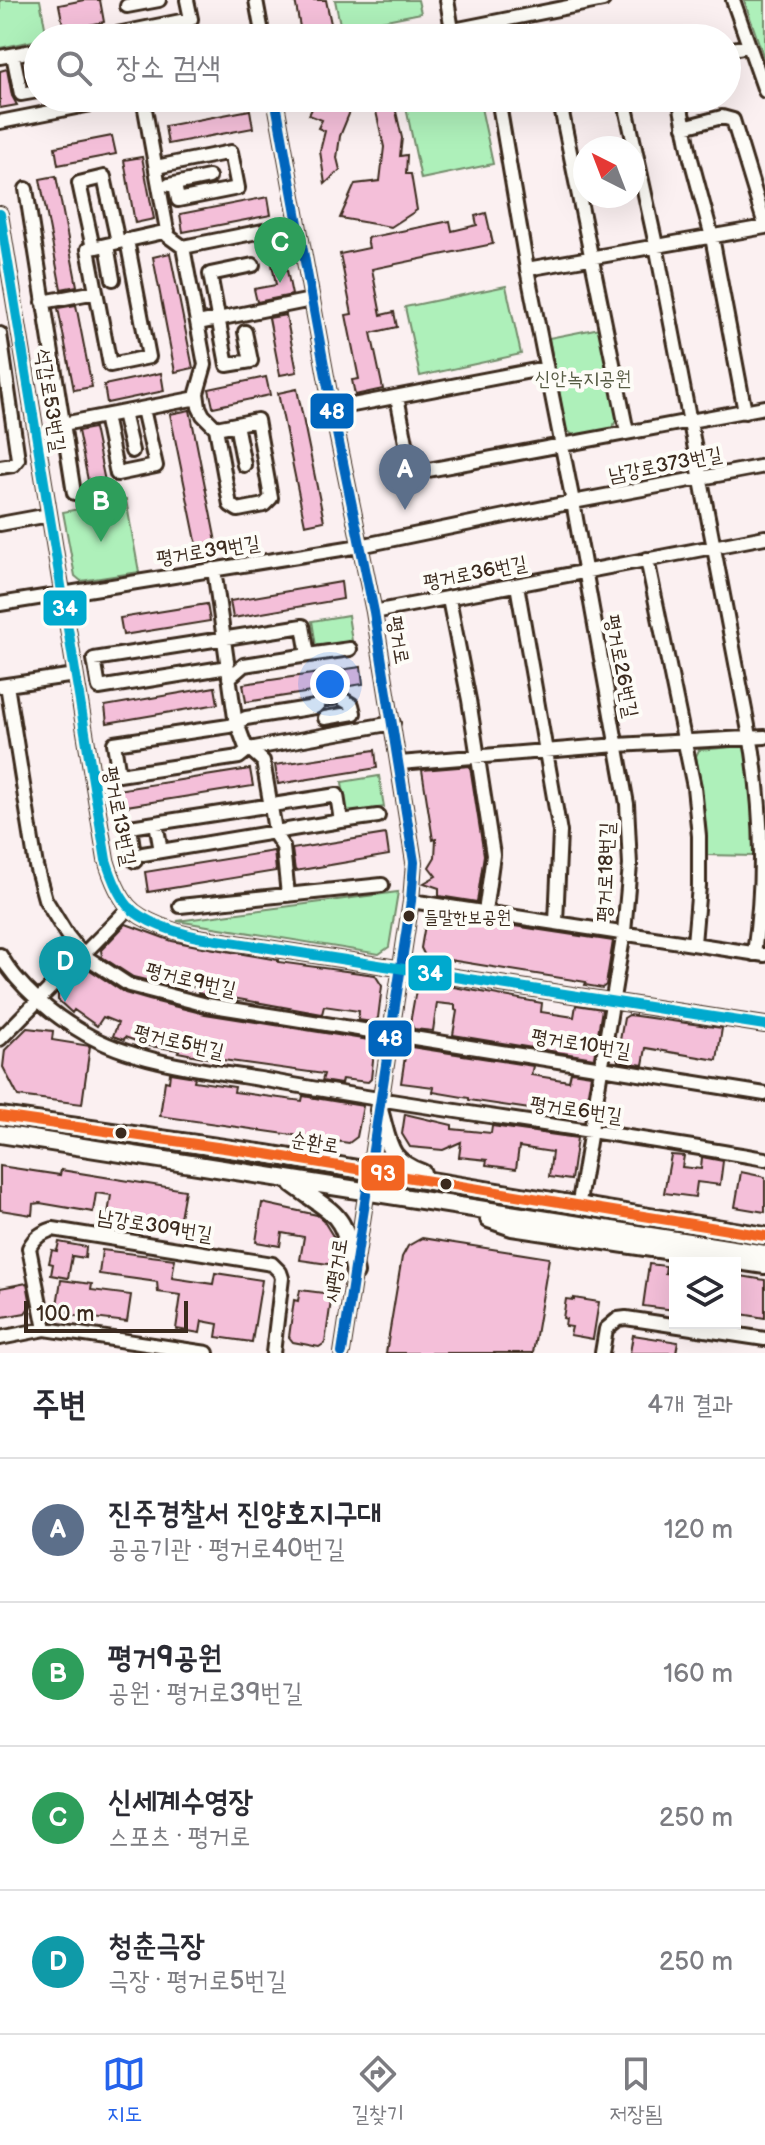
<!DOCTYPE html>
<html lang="ko">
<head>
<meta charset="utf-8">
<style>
	:root { --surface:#fff; --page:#f2f2f3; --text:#2b2b33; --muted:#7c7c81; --line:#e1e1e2; --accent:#2563eb }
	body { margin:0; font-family:"Balsamiq Sans","Poor Story",sans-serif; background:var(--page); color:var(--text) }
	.controls { position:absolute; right:24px; bottom:24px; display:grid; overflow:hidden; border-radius:0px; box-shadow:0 8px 32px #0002 }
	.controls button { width:72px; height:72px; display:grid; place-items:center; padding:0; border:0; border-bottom:2px solid var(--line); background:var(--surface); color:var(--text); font:40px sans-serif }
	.compass { position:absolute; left:573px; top:136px; width:72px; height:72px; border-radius:50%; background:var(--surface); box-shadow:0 8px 32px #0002; rotate:318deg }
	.scale { position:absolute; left:24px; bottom:20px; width:164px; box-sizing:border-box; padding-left:8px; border:4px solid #3b2a1e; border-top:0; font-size:22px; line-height:28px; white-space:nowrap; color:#3b2a1e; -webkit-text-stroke:6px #fdfcf7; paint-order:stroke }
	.you { position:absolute; left:330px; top:684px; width:28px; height:28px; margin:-20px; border:6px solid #fff; border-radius:50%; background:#1a73e8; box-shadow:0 0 0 12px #1a73e833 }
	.badge { display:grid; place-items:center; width:52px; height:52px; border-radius:50%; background:var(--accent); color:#fff; font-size:26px; font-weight:700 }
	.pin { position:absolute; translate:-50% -66px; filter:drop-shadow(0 2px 4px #0008) }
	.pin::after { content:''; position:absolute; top:42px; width:28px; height:24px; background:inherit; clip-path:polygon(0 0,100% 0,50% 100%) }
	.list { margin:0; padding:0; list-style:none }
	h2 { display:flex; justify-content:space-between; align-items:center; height:104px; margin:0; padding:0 32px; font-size:34px }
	h2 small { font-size:26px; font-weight:400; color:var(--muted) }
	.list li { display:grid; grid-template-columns:52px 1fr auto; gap:24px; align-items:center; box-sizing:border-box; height:144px; padding:0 32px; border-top:2px solid var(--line) }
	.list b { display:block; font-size:30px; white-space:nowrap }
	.list p { margin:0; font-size:26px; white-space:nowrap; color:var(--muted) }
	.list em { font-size:26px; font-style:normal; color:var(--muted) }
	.icon { flex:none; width:44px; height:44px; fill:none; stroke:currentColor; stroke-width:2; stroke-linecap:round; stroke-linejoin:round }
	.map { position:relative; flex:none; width:765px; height:1353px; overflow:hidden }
	.search { position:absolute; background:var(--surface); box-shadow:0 8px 32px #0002; left:24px; right:24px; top:24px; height:88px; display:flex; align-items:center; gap:20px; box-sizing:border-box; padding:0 28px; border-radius:44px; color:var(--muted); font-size:30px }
	.sheet { height:680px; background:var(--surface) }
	nav { display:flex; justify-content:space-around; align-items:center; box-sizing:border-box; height:112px; border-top:2px solid var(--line); background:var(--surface); font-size:22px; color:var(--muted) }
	nav a { display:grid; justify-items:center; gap:4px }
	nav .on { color:var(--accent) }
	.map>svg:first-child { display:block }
	.green { fill:#aef0ba; stroke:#748d6c; stroke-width:2 }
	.building { fill:#f4bfd9; stroke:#3b2a1e; stroke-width:2 }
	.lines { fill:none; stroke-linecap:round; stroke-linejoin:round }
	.minor-casing { stroke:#3b2a1e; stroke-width:18 }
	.major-casing { stroke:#3b2a1e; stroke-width:22 }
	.minor { stroke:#fdfcf7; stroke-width:12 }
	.major { stroke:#fdfcf7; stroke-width:16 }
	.bus-1-casing { stroke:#fdfcf7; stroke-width:16 }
	.bus-2-casing { stroke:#fdfcf7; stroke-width:16 }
	.bus-3-casing { stroke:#fdfcf7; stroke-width:16 }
	.bus-1 { stroke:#0065bd; stroke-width:10 }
	.bus-2 { stroke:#f26522; stroke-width:10 }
	.bus-3 { stroke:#00a9ce; stroke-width:10 }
	.bus-dot { fill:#3b2a1e; stroke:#fdfcf7; stroke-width:3 }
	.labels { text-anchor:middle; stroke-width:8; stroke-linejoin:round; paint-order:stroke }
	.bus-label { font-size:18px; fill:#3b2a1e; stroke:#fdfcf7; text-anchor:start }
	.park-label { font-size:20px; fill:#585c45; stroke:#fdfcf7 }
	.street-label { font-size:20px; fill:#3b2a1e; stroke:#fdfcf7 }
	.line-badge { stroke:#fdfcf7; stroke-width:3 }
	.badge-label { font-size:22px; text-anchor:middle; font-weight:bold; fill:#fff }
</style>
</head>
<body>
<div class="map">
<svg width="765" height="1353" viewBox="0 0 765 1353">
	<rect width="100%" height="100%" fill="#fbf0f1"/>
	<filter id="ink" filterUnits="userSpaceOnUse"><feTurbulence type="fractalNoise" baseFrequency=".0125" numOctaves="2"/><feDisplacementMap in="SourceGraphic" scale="16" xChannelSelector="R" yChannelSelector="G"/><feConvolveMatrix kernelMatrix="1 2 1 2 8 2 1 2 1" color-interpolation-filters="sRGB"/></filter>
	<g filter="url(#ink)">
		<!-- green -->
		<path class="green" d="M0,0H40L47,38L0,48Z
			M335,0H418L421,13L341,29Z
			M744,0H765V61Z
			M404,98H479L493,164L421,179Z
			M506,286L521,354L420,376L405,307Z
			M600,328L617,419L612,428L574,436L566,429L549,338Z
			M126,500L139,572L81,581L75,576L63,512Z
			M348,615L352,641L316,646L312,621Z
			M743,746L748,752L755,856L705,855L704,809L696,756L699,750Z
			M379,776L384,807L346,813L342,782Z
			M398,892L389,947L379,954L177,921Z"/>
		<!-- building -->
		<path class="building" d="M84,0H100L104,22L64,30L59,5Z
			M295,0H326L334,38H302Z
			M7,69L12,96L17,105L0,108V71Z
			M317,98H361L349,114L340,136L337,158L340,170L325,184L320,151L325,131L318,128L322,120L309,115Z
			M373,98H393L402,138L400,156L407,155L406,174H411L417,210L391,227L340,218L355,184L380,181L384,147Z
			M250,110L253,128L168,144L165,126Z
			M112,136L116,154L58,165L55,147Z
			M142,157L154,219L135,223L124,160Z
			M56,176L77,286L61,289L40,179Z
			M268,197L271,215L183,232L180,214Z
			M486,213L493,244L372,269L381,315L394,312L397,327L371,333L383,389L355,395L352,380L359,379L346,315L352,314L340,254L369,248L367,238L450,221L452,231L477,225L475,216Z
			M283,251L292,295L257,302L254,289L276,285L270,254Z
			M170,253L193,368L175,372L153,257Z
			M76,305L92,387L74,390L58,308Z
			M286,315L297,372L280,375L269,318Z
			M161,373L164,391L107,403L104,385Z
			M266,377L270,395L213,407L209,389Z
			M297,389L324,521L305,525L278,393Z
			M190,410L216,542L197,546L170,414Z
			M94,428L109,501L93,505L78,431Z
			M341,582L343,599L233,618L230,601Z
			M207,604L210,621L123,635L120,618Z
			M361,667L363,684L246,702L243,684Z
			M215,687L218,704L107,723L105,706Z
			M375,750L377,768L278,784L275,765Z
			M470,766L484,855L477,902L439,896V888L424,883L436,876L429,867L435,857L436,839L433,840L422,770Z
			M250,769L253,786L120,807L117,790Z
			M386,834L389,855L295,871L292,849Z
			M274,851L276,871L148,892L145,872Z
			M427,913L613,941L606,985L602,988L585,985L586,982L425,956L421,948Z
			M126,924L172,941L197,946L278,960V962L375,975L382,986L378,1018L373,1022L358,1020L359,1011L324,1006L322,1014L211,994L209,996L198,993L199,988L181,985L180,988L133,977L102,957L101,950Z
			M84,966L125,993L149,1000L205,1014L375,1041L371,1079L368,1082L342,1079L341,1084L322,1081L324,1074L208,1058L178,1052L179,1050L149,1046L125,1037L124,1040L113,1036L118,1023L103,1017L97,1026L74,1010L72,1013L58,1000V993Z
			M426,982L542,1003L541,1012L574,1017L576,1005L602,1009L594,1058L453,1035L457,1011L455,1010V1005L437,1003L433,1031L414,1029L410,1023L416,990Z
			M629,1015L722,1028L717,1060L646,1048L643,1065L618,1061L617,1057L624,1018Z
			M27,1028L53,1031L52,1040L90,1046L82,1104L18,1096L3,1067L5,1050Z
			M411,1047L533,1066L531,1075L569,1081L571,1072L591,1075L584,1117L469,1100V1098L433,1092L434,1087L401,1083L406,1050Z
			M170,1073L195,1077L194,1081L235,1087L234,1092L302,1101L303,1096L363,1106L357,1137L349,1143L160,1116L165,1081L169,1082Z
			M405,1114L452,1125V1129L491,1133L492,1126L577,1138L571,1180L549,1177L552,1152L519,1147L516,1169L486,1165L487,1160L459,1157L461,1142L443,1150L410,1147L402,1134Z
			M671,1155L684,1156L682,1167L701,1169L702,1157L723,1161L720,1185L697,1182L695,1197L664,1193Z
			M0,1166L60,1175L61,1170L185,1190L179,1223L108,1214L111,1195L96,1193L93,1212L40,1203L33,1204L32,1215L0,1210Z
			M741,1172L765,1177V1212L735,1207Z
			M262,1203L317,1215L323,1220L336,1241L335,1265L300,1260L304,1237L282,1233L280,1246L256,1242Z
			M422,1238L549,1258L533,1353H386L402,1257L408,1246Z
			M59,1242L86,1247L85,1258L72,1256L68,1278L51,1275L53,1264L49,1263L52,1250L57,1251Z
			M102,1250L175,1259L172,1278L213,1284L215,1273L262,1280L252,1342L216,1337L218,1324L202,1321L200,1333L176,1329L181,1295L158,1292L157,1282L99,1274Z
			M649,1264L666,1266L665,1273L675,1274V1310L643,1306Z
			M735,1275L765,1280V1318L735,1313L739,1291L735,1290Z
			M61,1280L92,1284L91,1290L131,1295L127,1322L67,1315L69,1307L57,1305Z
			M27,1283L31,1305L25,1313L3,1317L0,1314V1288Z
			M300,1290L332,1294L325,1343L319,1347L293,1342L289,1337L294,1300L298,1301Z
			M574,1298L599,1302L593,1339L570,1335L572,1327L565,1326L566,1319L563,1318L566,1299L574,1300Z
			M633,1335L678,1342L676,1353H630Z"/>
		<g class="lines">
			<defs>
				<path id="minor" d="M256,0L263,38
					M447,0L452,30
					M733,0L765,91
					M127,6L159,0
					M97,38L191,19L187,0
					M414,38L603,0
					M727,50L748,46
					M13,55L21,94L38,91
					M0,57L38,50
					M143,98L168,236L183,247L205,365L197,393L199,407L203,415L216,428L230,505L238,510L264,505L271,498L257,420L216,428
					M275,98L332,409L374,612L414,862L411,901L342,1353
					M498,98L527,269L573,502L627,804L630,865L624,932L580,1196
					M559,98L627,432
					M624,98L656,245L753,752C763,824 764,882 754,954
					M679,98L691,159L712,237L745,412
					M0,122L122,98
					M684,127L722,117L733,120L765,225
					M156,167L231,152L238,188L178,200L175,184
					M169,185L209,177
					M26,189L74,493
					M0,214L106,860C111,876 117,893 128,906C142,922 178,933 198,937L765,1025
					M127,240L149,357L110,365L88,249L168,231
					M107,245L113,279
					M183,247L278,228
					M93,248L79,183L104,177L118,242
					M527,269L765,227
					M43,302L96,292
					M198,323L311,300
					M245,332L251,361L227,365L210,274L253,265
					M0,334L18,459L13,465L0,467
					M397,397L412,473L765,407
					M332,409L546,368
					M123,413L132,451
					M105,416L117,474L156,466L143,409
					M63,424L197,398
					M236,424L244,465
					M0,524L49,515
					M647,559L694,787L699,836V886L694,943
					M214,569L235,718L245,745L263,761L276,836L283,847L288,895
					M517,585L560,832L556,922
					M449,599L469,700L493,855L485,912
					M0,604L360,546L573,502L765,466
					M374,612L765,537
					M308,655L350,649
					M228,667L99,688L94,659L303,626L308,655L244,665L229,678
					M7,685L36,866L45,899L67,935L83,955L129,985L207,1005L765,1094
					M0,686L75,675
					M325,718L354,713L352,705L339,697L322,700L315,707L246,718L229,726L114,743L119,775L239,757L249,749L393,723
					M400,763L617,745L765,737
					M341,821L378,816
					M143,854L161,851
					M135,861L130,827C199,816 268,806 337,795L341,821L161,851L156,823
					M411,901L765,955
					M180,906L382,885
					M0,955C18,986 52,1015 84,1033C134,1063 214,1071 272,1081C436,1111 601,1130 765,1159
					M0,1039L129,908
					M45,1329L29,1248C35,1237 41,1233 53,1229L272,1264L280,1272L282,1278L273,1353
					M0,1338L45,1329L207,1353
					M602,1353L606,1329L618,1319L626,1318L765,1339"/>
				<path id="major" d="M379,1110C389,1143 386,1160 422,1173
					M0,1116L266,1154L765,1236
					M0,1134L765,1254
					M293,1184C342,1220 342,1211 355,1273
					M489,1219L512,1227L765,1265"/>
			</defs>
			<!-- minor casing -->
			<use href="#minor" class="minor-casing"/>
			<!-- major casing -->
			<use href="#major" class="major-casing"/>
			<!-- minor -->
			<use href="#minor" class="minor"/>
			<!-- major -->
			<use href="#major" class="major"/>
			<defs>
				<path id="bus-1" d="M275,98L332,409L374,612L414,862L411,901L342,1353"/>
				<path id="bus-2" d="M0,1116L266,1154L765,1236"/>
				<path id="bus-3" d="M0,214L106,860C111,876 117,893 128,906C142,922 178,933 198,937L765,1025"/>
			</defs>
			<!-- bus-1 casing -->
			<use href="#bus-1" class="bus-1-casing"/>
			<!-- bus-2 casing -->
			<use href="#bus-2" class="bus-2-casing"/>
			<!-- bus-3 casing -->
			<use href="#bus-3" class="bus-3-casing"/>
			<!-- bus-1 -->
			<use href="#bus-1" class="bus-1"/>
			<!-- bus-2 -->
			<use href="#bus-2" class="bus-2"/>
			<!-- bus-3 -->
			<use href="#bus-3" class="bus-3"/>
		</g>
	</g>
	<!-- markers -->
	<g class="bus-dot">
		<circle cx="409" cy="916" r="7"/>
		<circle cx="121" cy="1133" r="7"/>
		<circle cx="446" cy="1184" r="7"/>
	</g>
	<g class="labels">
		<!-- bus labels -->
		<g class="bus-label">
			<text x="424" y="923">들말한보공원</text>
		</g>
		<!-- park labels -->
		<g class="park-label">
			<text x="583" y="385">신안녹지공원</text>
		</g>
		<!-- street labels -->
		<g class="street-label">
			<text transform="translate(51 400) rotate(81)" y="7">석갑로53번길</text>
			<text transform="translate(665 464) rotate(-11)" y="7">남강로373번길</text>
			<text transform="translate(208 550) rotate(-9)" y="7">평거로39번길</text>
			<text transform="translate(475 572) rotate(-11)" y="7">평거로36번길</text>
			<text transform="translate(399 640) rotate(80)" y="7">평거로</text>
			<text transform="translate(622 666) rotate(79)" y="7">평거로26번길</text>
			<text transform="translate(120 816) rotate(79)" y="7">평거로13번길</text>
			<text transform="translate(605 872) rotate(-88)" y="7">평거로18번길</text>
			<text transform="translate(191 979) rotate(13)" y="7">평거로9번길</text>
			<text transform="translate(179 1041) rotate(13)" y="7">평거로5번길</text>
			<text transform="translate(581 1043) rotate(9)" y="7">평거로10번길</text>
			<text transform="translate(576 1109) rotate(8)" y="7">평거로6번길</text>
			<text transform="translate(315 1142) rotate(9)" y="7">순환로</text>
			<text transform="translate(155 1225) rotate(9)" y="7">남강로309번길</text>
			<text transform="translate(335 1270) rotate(-81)" y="7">새평거로</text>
		</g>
	</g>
	<g class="line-badge">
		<rect x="309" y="392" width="46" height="38" rx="8" fill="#0065bd"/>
		<rect x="42" y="589" width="46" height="38" rx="8" fill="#00a9ce"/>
		<rect x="407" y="954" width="46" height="38" rx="8" fill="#00a9ce"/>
		<rect x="367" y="1019" width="46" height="39" rx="8" fill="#0065bd"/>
		<rect x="360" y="1154" width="46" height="38" rx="8" fill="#f26522"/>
	</g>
	<g class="badge-label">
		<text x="332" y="419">48</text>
		<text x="65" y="616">34</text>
		<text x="430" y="981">34</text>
		<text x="390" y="1046">48</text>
		<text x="383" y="1181">93</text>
	</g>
</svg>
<div class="controls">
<button><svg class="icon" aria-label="layers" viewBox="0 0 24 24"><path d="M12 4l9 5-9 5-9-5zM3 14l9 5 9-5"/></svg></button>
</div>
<svg class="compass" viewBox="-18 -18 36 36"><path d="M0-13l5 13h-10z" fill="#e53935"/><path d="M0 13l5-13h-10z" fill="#7c7c81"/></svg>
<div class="scale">100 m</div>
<div class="you"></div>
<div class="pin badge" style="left:405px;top:510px;background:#5c6f8a">A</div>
<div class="pin badge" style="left:101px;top:542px;background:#2e9e5b">B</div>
<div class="pin badge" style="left:280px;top:283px;background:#2e9e5b">C</div>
<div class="pin badge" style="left:65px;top:1002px;background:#0f9aa8">D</div>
<div class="search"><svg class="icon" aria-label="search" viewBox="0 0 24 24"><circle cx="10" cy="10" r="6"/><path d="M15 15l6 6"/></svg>장소 검색</div>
</div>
<section class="sheet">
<h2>주변<small>4개 결과</small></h2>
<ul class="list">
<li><span class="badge" style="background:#5c6f8a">A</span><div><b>진주경찰서 진양호지구대</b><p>공공기관 · 평거로40번길</p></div><em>120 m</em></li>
<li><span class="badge" style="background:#2e9e5b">B</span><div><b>평거9공원</b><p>공원 · 평거로39번길</p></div><em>160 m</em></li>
<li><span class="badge" style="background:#2e9e5b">C</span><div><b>신세계수영장</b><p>스포츠 · 평거로</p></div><em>250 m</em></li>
<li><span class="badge" style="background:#0f9aa8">D</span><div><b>청춘극장</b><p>극장 · 평거로5번길</p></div><em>250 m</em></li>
</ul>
</section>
<nav>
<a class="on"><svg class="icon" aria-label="map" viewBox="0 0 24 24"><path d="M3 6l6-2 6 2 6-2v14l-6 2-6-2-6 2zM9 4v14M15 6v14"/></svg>지도</a>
<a><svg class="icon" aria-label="directions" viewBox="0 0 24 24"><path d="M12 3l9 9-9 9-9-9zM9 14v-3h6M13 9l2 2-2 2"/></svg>길찾기</a>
<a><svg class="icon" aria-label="saved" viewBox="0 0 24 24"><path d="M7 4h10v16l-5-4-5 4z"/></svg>저장됨</a>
</nav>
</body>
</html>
